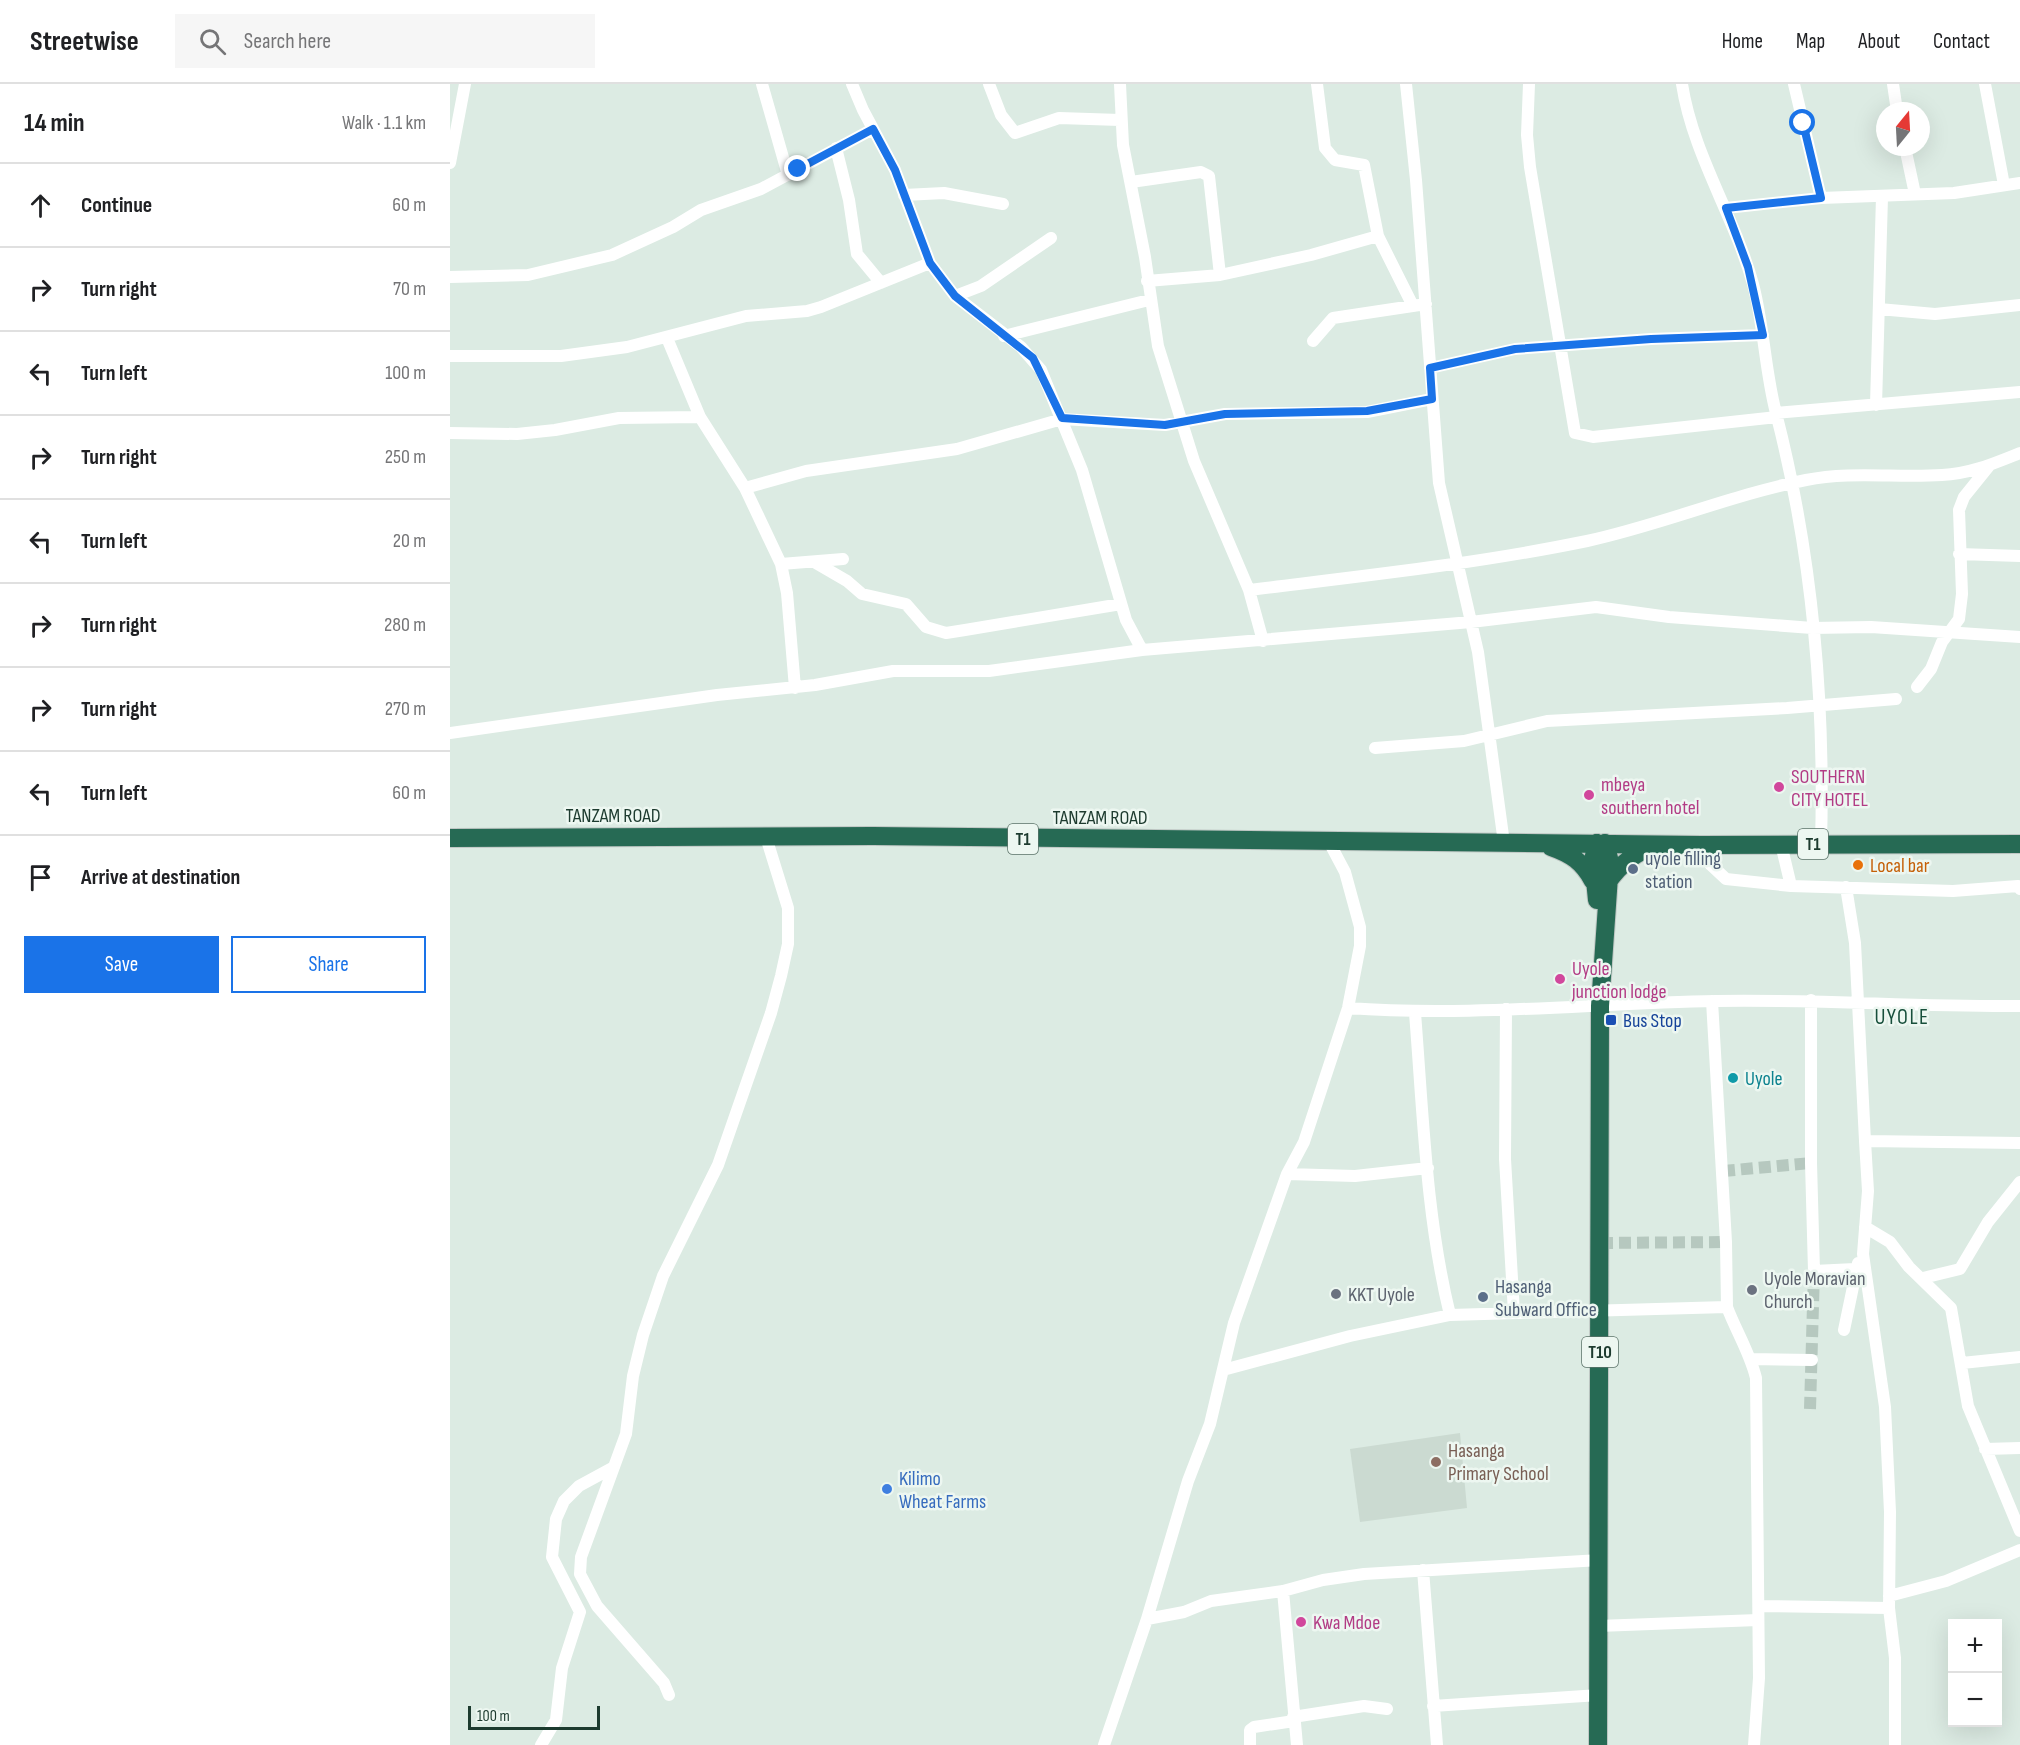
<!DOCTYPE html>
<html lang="en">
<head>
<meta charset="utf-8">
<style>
	:root { --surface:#fff; --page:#f6f6f6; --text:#202124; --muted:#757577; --line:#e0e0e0; --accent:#1a73e8 }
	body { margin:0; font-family:"Sofia Sans Condensed",sans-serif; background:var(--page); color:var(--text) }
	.controls { position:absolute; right:18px; bottom:18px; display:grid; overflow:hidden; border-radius:0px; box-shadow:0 6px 24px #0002 }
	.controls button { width:54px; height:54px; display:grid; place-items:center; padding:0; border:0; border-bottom:2px solid var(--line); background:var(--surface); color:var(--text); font:30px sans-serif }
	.compass { position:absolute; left:1426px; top:18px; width:54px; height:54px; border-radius:50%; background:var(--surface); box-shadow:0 6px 24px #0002; rotate:18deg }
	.scale { position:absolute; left:18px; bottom:15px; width:132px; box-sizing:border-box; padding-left:6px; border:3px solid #1d3b2f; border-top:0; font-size:16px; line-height:21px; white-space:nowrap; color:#1d3b2f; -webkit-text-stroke:4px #edf7f1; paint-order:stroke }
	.stop { position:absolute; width:18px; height:18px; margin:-14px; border:4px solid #1a73e8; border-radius:50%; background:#fff }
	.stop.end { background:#1a73e8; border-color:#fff; box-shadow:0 2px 6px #0008 }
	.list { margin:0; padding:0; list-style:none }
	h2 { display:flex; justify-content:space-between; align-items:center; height:78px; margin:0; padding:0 24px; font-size:26px }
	h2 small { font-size:20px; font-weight:400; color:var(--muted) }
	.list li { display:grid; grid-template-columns:39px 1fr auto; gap:18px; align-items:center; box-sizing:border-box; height:84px; padding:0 24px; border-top:2px solid var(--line) }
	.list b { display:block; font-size:22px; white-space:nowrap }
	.list em { font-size:20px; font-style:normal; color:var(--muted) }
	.actions { display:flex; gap:12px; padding:18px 24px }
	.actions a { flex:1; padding:14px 0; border:2px solid var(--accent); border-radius:0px; text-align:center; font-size:21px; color:var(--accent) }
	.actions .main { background:var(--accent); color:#fff }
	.icon { flex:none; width:33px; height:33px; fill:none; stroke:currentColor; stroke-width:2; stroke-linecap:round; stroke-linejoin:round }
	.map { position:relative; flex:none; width:1570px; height:1661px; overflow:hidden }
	header { display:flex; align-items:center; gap:36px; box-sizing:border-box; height:84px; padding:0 30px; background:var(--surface); border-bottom:2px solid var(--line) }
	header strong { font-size:28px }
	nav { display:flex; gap:33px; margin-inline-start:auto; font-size:21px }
	.search { width:420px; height:54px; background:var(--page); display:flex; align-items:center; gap:15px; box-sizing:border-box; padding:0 21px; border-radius:0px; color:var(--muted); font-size:22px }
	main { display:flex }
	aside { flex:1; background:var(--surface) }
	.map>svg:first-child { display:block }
	.built { fill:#cbdad1 }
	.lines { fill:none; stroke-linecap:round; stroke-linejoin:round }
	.minor-tunnel { stroke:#b6c8bf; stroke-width:12; stroke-dasharray:12 6; stroke-linecap:butt }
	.highway-casing { stroke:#c0c8c5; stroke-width:20 }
	.minor { stroke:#fff; stroke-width:12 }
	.highway { stroke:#266a54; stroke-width:18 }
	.route { stroke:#1a73e8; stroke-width:8 }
	.hotel-dot { fill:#d1479c; stroke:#edf7f1; stroke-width:2 }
	.food-dot { fill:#e8710a; stroke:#edf7f1; stroke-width:2 }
	.service-dot { fill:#5c6f8a; stroke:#edf7f1; stroke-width:2 }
	.transit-dot { fill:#1a4fb4; stroke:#edf7f1; stroke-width:2 }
	.culture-dot { fill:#0f9aa8; stroke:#edf7f1; stroke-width:2 }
	.worship-dot { fill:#6b7280; stroke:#edf7f1; stroke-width:2 }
	.education-dot { fill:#8d6e63; stroke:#edf7f1; stroke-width:2 }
	.shop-dot { fill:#3f7fe0; stroke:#edf7f1; stroke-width:2 }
	.labels { text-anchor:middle; stroke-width:5; stroke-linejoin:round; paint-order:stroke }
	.shield { fill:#edf7f1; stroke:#5b7369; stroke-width:1.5 }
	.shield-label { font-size:18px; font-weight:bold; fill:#1d3b2f }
	.hotel-label { font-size:20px; fill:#b23c85; stroke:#edf7f1; text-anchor:start }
	.street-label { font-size:20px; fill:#1d3b2f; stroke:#edf7f1 }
	.service-label { font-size:20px; fill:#4e5e75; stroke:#edf7f1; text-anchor:start }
	.food-label { font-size:20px; fill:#c56008; stroke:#edf7f1; text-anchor:start }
	.transit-label { font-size:20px; fill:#164399; stroke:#edf7f1; text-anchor:start }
	.culture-label { font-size:20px; fill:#0d838f; stroke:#edf7f1; text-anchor:start }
	.worship-label { font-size:20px; fill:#5b616d; stroke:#edf7f1; text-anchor:start }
	.education-label { font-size:20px; fill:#785e54; stroke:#edf7f1; text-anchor:start }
	.shop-label { font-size:20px; fill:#366cbe; stroke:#edf7f1; text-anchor:start }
	.quarter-label { font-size:22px; letter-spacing:1.5px; fill:#174f3b; stroke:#edf7f1 }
</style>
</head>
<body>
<header>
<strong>Streetwise</strong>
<div class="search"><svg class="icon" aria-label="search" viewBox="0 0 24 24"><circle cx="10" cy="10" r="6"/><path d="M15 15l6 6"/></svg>Search here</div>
<nav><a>Home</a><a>Map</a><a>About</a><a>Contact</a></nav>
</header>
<main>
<aside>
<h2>14 min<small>Walk · 1.1 km</small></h2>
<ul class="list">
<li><svg class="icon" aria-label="ahead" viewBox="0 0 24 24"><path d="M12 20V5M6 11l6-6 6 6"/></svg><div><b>Continue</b></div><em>60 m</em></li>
<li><svg class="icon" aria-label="right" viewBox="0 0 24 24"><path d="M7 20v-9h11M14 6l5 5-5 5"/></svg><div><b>Turn right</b></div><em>70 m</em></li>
<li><svg class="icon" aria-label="left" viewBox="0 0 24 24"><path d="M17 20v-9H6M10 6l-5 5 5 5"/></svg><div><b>Turn left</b></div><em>100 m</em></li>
<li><svg class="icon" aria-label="right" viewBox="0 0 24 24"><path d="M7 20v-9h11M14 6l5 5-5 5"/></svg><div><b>Turn right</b></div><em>250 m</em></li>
<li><svg class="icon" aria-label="left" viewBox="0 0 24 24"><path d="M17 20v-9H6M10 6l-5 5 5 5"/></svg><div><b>Turn left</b></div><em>20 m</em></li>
<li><svg class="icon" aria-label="right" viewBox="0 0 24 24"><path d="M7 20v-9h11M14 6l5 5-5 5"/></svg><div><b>Turn right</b></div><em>280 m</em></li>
<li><svg class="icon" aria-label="right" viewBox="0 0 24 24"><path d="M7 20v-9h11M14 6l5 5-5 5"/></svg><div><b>Turn right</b></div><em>270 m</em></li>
<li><svg class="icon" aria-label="left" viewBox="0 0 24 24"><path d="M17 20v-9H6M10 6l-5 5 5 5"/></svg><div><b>Turn left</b></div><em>60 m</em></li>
<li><svg class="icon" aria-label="arrive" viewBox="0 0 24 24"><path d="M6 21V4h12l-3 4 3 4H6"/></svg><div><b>Arrive at destination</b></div></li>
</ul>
<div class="actions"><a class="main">Save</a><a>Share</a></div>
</aside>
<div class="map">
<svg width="1570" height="1661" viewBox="0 0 1570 1661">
	<rect width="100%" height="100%" fill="#dcebe3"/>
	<!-- built -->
	<path class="built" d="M1010,1349L1017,1424L910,1438L900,1365Z"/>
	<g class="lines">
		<!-- minor-tunnel -->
		<path class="minor-tunnel" d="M1273,1087L1361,1079
			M1151,1159L1276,1158
			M1360,1325L1364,1187"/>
		<defs>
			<path id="highway" d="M0,754L423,752L1251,761L1570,760
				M1147,759L1143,776L1147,816
				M1101,763C1121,770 1133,778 1143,797
				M1157,799C1169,782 1186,767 1206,762
				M1148,1661L1150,922L1160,778L1155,759"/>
		</defs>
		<!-- highway casing -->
		<use href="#highway" class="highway-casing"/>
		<!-- minor -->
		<path class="minor" d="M312,0L338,91
			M402,0L413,26L445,86L480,179L505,212L571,263L591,286L632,386L676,536L692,566
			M539,0L551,31L565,49L609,34L670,36
			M670,0L673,61L695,173L708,262L744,377L799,506L813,557
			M956,0L966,96L989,399L1028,568L1054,759
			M1079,0L1077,51L1080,83L1125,349L1143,353L1327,333
			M1232,0C1243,71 1284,131 1303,200C1314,242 1315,287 1326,329C1362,469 1375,616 1371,760
			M1344,0L1371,114
			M1443,0L1447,27
			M1535,0L1554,101
			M1455,63L1465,110
			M386,64L399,116L407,170L431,199
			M0,79L15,0
			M681,98L751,88L759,92L770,191
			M454,111L494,109L553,120
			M1276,124L1371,114L1504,109L1570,99
			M928,152L963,222
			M0,193L78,191L162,171L223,143L251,126L311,105L423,45
			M697,197L770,191L861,171L928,152L914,81L885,76L875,64L867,0
			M505,212L531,202L601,154
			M1429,225L1485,230L1570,221
			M554,252L699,216
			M217,254L250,333L295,404L331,480L337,509L345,604
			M863,257L883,234L976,220
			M0,272H111L177,263L296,232L357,227L371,223L480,179
			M980,284L1065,265L1201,255L1313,251
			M1426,321L1432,113
			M1326,329L1570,308
			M0,349L67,350L105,346L169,334L250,333
			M295,404L356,387L507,365L612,335L715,341L775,330L917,328L982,315
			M1509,470L1570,472
			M366,479L397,497L412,510L456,520L476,543L496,549L515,546L671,520
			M331,480L393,475
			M799,506C912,492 1025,480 1137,457C1211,441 1281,411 1356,396C1401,387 1446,394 1492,391C1520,390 1545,379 1570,369
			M1467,603L1481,585L1492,558L1509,535L1512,510L1509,426L1514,413L1539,382
			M0,649L267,611L365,601L443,587H539L692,566L1021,538L1146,523L1219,533L1362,544L1421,543L1570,553
			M925,664L1014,657L1097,637L1337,624L1446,615
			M1331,760L1341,802
			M1251,761L1260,780L1276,795L1341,802L1503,807L1568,802L1570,805
			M1396,803L1405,859L1415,1057L1418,1107L1413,1170L1435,1323L1440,1428L1439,1524L1445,1574V1661
			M1361,916V1079L1364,1187L1405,1185
			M898,924C1021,933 1143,919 1266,917C1367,915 1468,923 1570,922
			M1056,925L1055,1075L1064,1229
			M965,929C973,1029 976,1133 1000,1231
			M1415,1057L1570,1059
			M837,1090L905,1092L978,1084
			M1415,1143L1440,1158L1459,1183L1501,1224L1518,1322L1570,1447
			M1473,1194L1510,1185L1538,1138L1570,1098
			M1277,1223C1286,1247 1300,1269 1306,1294L1309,1594L1304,1661
			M1394,1246L1408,1179
			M1301,1275L1362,1276
			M1512,1279L1570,1273
			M773,1286L900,1252L1000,1231L1277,1223L1276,1158L1262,917
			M1535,1365L1570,1364
			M973,1486L987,1661
			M833,1507L847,1661
			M1439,1512L1496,1497L1570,1466
			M1309,1522L1439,1524
			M697,1535L734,1528L761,1517L833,1507L873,1496L914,1490L1150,1476
			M1148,1542L1308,1536
			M219,1611L214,1599L147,1522L130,1490L131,1473L176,1350L183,1292L193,1251L213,1192L268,1081L321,929L331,892L338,860V824L316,753
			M983,1622L1149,1611
			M843,1633L914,1622L937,1625
			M91,1661L106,1636L112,1584L130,1528L102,1473L106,1435L114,1417L129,1402L164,1383
			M654,1661L697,1535L738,1397L760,1340L784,1239L837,1090L854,1058L898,924L910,862V843L895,788L878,756
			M800,1661V1646L804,1643L844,1637"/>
		<!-- highway -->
		<use href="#highway" class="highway"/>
	</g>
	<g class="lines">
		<!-- route -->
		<path class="route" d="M348,85L423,45L445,86L480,179L505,212L583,274L612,334L715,341L775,330L917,327L982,315L980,284L1065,265L1201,255L1313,251L1298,183L1276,124L1371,114L1353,39"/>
	</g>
	<!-- markers -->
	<g class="hotel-dot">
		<circle cx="1329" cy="703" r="6"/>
		<circle cx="1139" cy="711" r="6"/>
		<circle cx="1110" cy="895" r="6"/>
		<circle cx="851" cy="1538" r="6"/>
	</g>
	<circle class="food-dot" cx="1408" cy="781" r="6"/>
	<g class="service-dot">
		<circle cx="1183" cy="785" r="6"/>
		<circle cx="1033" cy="1213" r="6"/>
	</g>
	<rect class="transit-dot" x="1155" y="930" width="12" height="12" rx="3"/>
	<circle class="culture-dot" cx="1283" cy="994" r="6"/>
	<g class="worship-dot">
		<circle cx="1302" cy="1206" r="6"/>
		<circle cx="886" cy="1210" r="6"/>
	</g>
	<circle class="education-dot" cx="986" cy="1378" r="6"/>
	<circle class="shop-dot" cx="437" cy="1405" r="6"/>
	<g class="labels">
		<!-- shield labels -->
		<g class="shield">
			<rect x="558" y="740" width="30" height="30" rx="4.5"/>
			<rect x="1348" y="745" width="30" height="30" rx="4.5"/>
			<rect x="1132" y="1253" width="36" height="30" rx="4.5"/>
		</g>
		<g class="shield-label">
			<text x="573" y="761">T1</text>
			<text x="1363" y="766">T1</text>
			<text x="1150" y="1274">T10</text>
		</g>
		<!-- hotel labels -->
		<g class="hotel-label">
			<text x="1341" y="699">SOUTHERN<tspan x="1341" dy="23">CITY HOTEL</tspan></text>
			<text x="1151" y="707">mbeya<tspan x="1151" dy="23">southern hotel</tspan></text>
			<text x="1122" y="891">Uyole<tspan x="1122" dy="23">junction lodge</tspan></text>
			<text x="863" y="1545">Kwa Mdoe</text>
		</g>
		<!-- street labels -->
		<g class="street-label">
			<text x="163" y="738">TANZAM ROAD</text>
			<text x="650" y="740">TANZAM ROAD</text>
		</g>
		<!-- service labels -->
		<g class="service-label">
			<text x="1195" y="781">uyole filling<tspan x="1195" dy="23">station</tspan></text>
			<text x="1045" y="1209">Hasanga<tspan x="1045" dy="23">Subward Office</tspan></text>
		</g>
		<!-- food labels -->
		<g class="food-label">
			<text x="1420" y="788">Local bar</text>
		</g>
		<!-- transit labels -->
		<g class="transit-label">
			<text x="1173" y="943">Bus Stop</text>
		</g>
		<!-- culture labels -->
		<g class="culture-label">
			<text x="1295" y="1001">Uyole</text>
		</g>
		<!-- worship labels -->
		<g class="worship-label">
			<text x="1314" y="1201">Uyole Moravian<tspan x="1314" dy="23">Church</tspan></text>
			<text x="898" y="1217">KKT Uyole</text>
		</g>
		<!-- education labels -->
		<g class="education-label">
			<text x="998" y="1373">Hasanga<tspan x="998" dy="23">Primary School</tspan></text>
		</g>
		<!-- shop labels -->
		<g class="shop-label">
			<text x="449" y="1401">Kilimo<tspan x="449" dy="23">Wheat Farms</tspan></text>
		</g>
		<!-- quarter labels -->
		<g class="quarter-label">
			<text x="1452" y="940">UYOLE</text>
		</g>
	</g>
</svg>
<div class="controls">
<button>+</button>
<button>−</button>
</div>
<svg class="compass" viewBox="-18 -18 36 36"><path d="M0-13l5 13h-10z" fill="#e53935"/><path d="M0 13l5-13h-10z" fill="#757577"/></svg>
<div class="scale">100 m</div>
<div class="stop" style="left:1353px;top:39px"></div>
<div class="stop end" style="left:348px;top:85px"></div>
</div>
</main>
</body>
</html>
